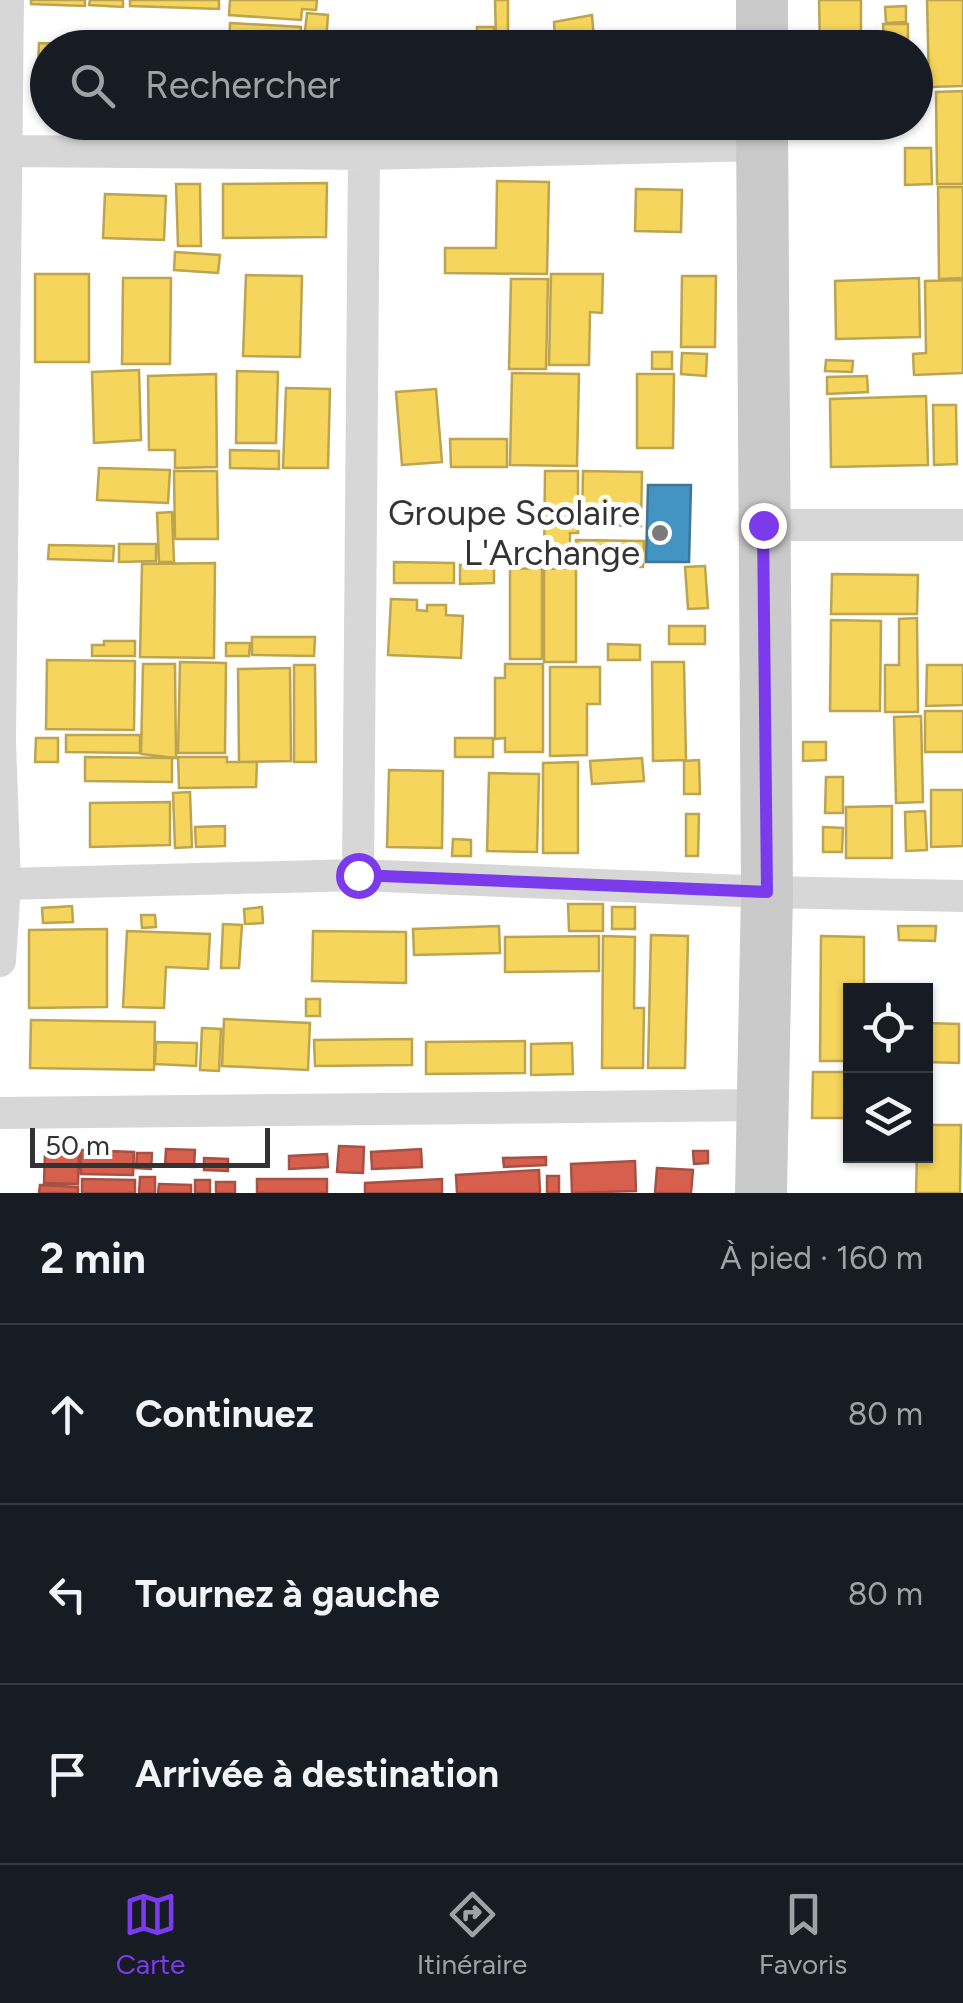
<!DOCTYPE html>
<html lang="fr">
<head>
<meta charset="utf-8">
<style>
	:root { --surface:#171b24; --page:#242831; --text:#f1f3f6; --muted:#9ea1a6; --line:#363941; --accent:#7c3aed }
	body { margin:0; font-family:Figtree,sans-serif; background:var(--page); color:var(--text) }
	.controls { position:absolute; right:30px; bottom:30px; display:grid; overflow:hidden; border-radius:0px; box-shadow:0 2px 8px #0004 }
	.controls button { width:90px; height:90px; display:grid; place-items:center; padding:0; border:0; border-bottom:2px solid var(--line); background:var(--surface); color:var(--text); font:50px sans-serif }
	.scale { position:absolute; left:30px; bottom:25px; width:240px; box-sizing:border-box; padding-left:10px; border:5px solid #333; border-top:0; font-size:28px; line-height:35px; white-space:nowrap; color:#333; -webkit-text-stroke:8px #fff; paint-order:stroke }
	.stop { position:absolute; width:30px; height:30px; margin:-22px; border:8px solid #7c3aed; border-radius:50%; background:#fff }
	.stop.end { background:#7c3aed; border-color:#fff; box-shadow:0 2px 10px #0008 }
	.list { margin:0; padding:0; list-style:none }
	h2 { display:flex; justify-content:space-between; align-items:center; height:130px; margin:0; padding:0 40px; font-size:42px }
	h2 small { font-size:32px; font-weight:400; color:var(--muted) }
	.list li { display:grid; grid-template-columns:65px 1fr auto; gap:30px; align-items:center; box-sizing:border-box; height:180px; padding:0 40px; border-top:2px solid var(--line) }
	.list b { display:block; font-size:38px; white-space:nowrap }
	.list em { font-size:32px; font-style:normal; color:var(--muted) }
	.icon { flex:none; width:55px; height:55px; fill:none; stroke:currentColor; stroke-width:2; stroke-linecap:round; stroke-linejoin:round }
	.map { position:relative; flex:none; width:963px; height:1193px; overflow:hidden }
	.search { position:absolute; background:var(--surface); box-shadow:0 2px 8px #0004; left:30px; right:30px; top:30px; height:110px; display:flex; align-items:center; gap:25px; box-sizing:border-box; padding:0 35px; border-radius:55px; color:var(--muted); font-size:38px }
	.sheet { height:670px; background:var(--surface) }
	nav { display:flex; justify-content:space-around; align-items:center; box-sizing:border-box; height:140px; border-top:2px solid var(--line); background:var(--surface); font-size:28px; color:var(--muted) }
	nav a { display:grid; justify-items:center; gap:5px }
	nav .on { color:var(--accent) }
	.map>svg:first-child { display:block }
	.homes { fill:#f6d55c; stroke:#bca450; stroke-width:2.5 }
	.shops { fill:#d6604d; stroke:#a55245; stroke-width:2.5 }
	.schools { fill:#4393c3; stroke:#3e7698; stroke-width:2.5 }
	.lines { fill:none; stroke-linecap:round; stroke-linejoin:round }
	.minor { stroke:#d7d7d7; stroke-width:32 }
	.primary { stroke:#cacaca; stroke-width:52 }
	.route { stroke:#7c3aed; stroke-width:12 }
	.poi-dot { fill:#7a7a7a; stroke:#fff; stroke-width:4 }
	.labels { text-anchor:middle; stroke-width:10; stroke-linejoin:round; paint-order:stroke }
	.poi-label { font-size:35px; fill:#333; stroke:#fff; text-anchor:end }
</style>
</head>
<body>
<div class="map">
<svg width="963" height="1193" viewBox="0 0 963 1193">
	<rect width="100%" height="100%" fill="#fff"/>
	<!-- homes -->
	<path class="homes" d="M31,0H85V6L31,4Z
		M90,0H123V7L89,5Z
		M130,0H219V9L130,6Z
		M230,0H317L316,10L302,9L301,20L229,15Z
		M495,0H508V39H496Z
		M819,0H861V48H820Z
		M927,0H963V86L929,87Z
		M906,6V22L886,23L885,7Z
		M307,13L328,15L326,42L304,40Z
		M592,15L594,39L555,41L554,22Z
		M230,23L301,27L300,48H229Z
		M883,24H908V48H884Z
		M477,27H494V41H477Z
		M424,41V48H375V43Z
		M39,43L106,45V48H48V97L37,96Z
		M601,43V48H554V44Z
		M691,45V48H608V47Z
		M926,69V86L916,87V70Z
		M963,91V184H937L936,92Z
		M905,148H931L932,184L905,185Z
		M497,181L549,182L547,274L445,273V248H496Z
		M327,183L326,237L223,238V184Z
		M176,184H200L201,246H178Z
		M938,187H963V278L939,279Z
		M636,189L682,190L681,232L635,231Z
		M105,194L166,196L164,240L103,238Z
		M175,252L220,255L218,273L174,270Z
		M35,274H89V362H35Z
		M551,274H603L602,313L590,312L589,365H549Z
		M246,275L302,276L300,357L243,356Z
		M682,276H716L715,347H681Z
		M123,278H171L170,364H122Z
		M919,278L920,337L836,339L835,281Z
		M511,279H548L546,369H509Z
		M963,280V373L914,375L913,354L926,353L925,281Z
		M652,352H672V369H652Z
		M682,353L707,354L706,376L681,374Z
		M826,360L853,361L852,372L825,371Z
		M139,370L141,440L94,443L92,372Z
		M237,371L278,372L276,443H236Z
		M512,373L579,374L577,466L510,465Z
		M216,374L217,467L175,468V450H149L148,376Z
		M637,374H674L673,448H637Z
		M867,376L868,392L827,394V377Z
		M286,388L330,389L328,468H283Z
		M436,389L442,462L402,465L396,392Z
		M926,396L928,465L831,467L830,399Z
		M933,405H956L957,464L934,465Z
		M450,439H507V467H451Z
		M230,450L279,451V469L230,468Z
		M99,468L170,470L168,503L97,500Z
		M174,471H217L218,539H175Z
		M545,471H578V533H570V562H544Z
		M583,471L642,472L641,526L582,525Z
		M172,512L174,562H159L157,513Z
		M576,540L644,541L643,567L576,566Z
		M119,544H156V561L119,562Z
		M49,545L114,546L113,561L48,559Z
		M394,562L454,563V583H394Z
		M215,563L214,658L140,657L142,564Z
		M494,564V583L460,584V565Z
		M705,566L708,608L688,609L685,567Z
		M542,568V659H510V569Z
		M576,568V662H544V569Z
		M832,574L918,575L917,614H831Z
		M391,599L417,600V610L427,611V605H446V615L463,616L461,658L388,655Z
		M917,618L918,712H885V665H899V619Z
		M831,620L881,621L880,711H830Z
		M669,626H705V644H669Z
		M252,637H315L314,656L252,655Z
		M104,641H135V656H92V645H104Z
		M226,643H250L249,656H226Z
		M608,644L640,645V660H608Z
		M47,660L135,661L134,730L46,729Z
		M180,662L226,663L225,753H178Z
		M652,662H684L686,760L653,761Z
		M143,664H175L176,758L141,754Z
		M505,664H543V752H505V738L495,739V678H505Z
		M294,665H315L316,762H294Z
		M927,665H963V705L926,706Z
		M550,667H600V704H587V755L550,756Z
		M290,668L291,761L239,762L238,669Z
		M925,711H963V752H925Z
		M921,716L923,802L896,803L894,717Z
		M66,735H140V753L66,752Z
		M36,738H58V762H35Z
		M455,738H493V757H455Z
		M803,742H826V760L803,761Z
		M85,757L172,758V782L85,781Z
		M178,757H227V762H257L256,787L179,788Z
		M642,758L644,781L592,784L590,761Z
		M699,760L700,794H684V761Z
		M578,762V853H543V763Z
		M389,770L443,771L442,848L387,847Z
		M489,773L539,774L537,852L487,851Z
		M826,777H843V813H825Z
		M931,790H963V846L931,847Z
		M190,792L192,847L175,848L173,793Z
		M170,802V845L90,847V803Z
		M892,806V858H846V807Z
		M925,811L927,850L906,851L905,812Z
		M686,814H699L698,856H686Z
		M225,826V846L196,847L195,827Z
		M823,827L843,828L842,852H823Z
		M453,839L471,840V856H452Z
		M568,904H603V931H569Z
		M72,906L73,922L43,923L42,908Z
		M262,907L263,923L245,924L244,909Z
		M612,907H635V929H612Z
		M141,915H155L156,927L142,928Z
		M223,924L242,925L239,968H221Z
		M499,926L500,953L414,955L413,929Z
		M898,926H936L935,941L899,940Z
		M107,929V1007L29,1008V930Z
		M127,931L210,934L208,969L166,967L164,1008L123,1007Z
		M313,931L406,932V983L312,981Z
		M651,935L688,936L685,1068H648Z
		M599,936V971L505,972V937Z
		M603,936L635,937L634,1008H644L643,1068H602Z
		M821,936L864,937V991H850V1061H820Z
		M306,999H320V1016H306Z
		M224,1019L310,1023L308,1070L222,1066Z
		M31,1020L155,1022L154,1070L30,1068Z
		M926,1023L959,1024V1063L926,1062Z
		M202,1028L221,1029L219,1071L200,1070Z
		M412,1039V1065L315,1066L314,1040Z
		M525,1041V1073L426,1074V1042Z
		M156,1042L197,1043L196,1066L155,1064Z
		M572,1043L573,1074L531,1075V1044Z
		M813,1072H850V1118H812Z
		M926,1125H961L960,1193H916L917,1156H926Z"/>
	<!-- shops -->
	<path class="shops" d="M339,1146L364,1147L363,1173L337,1172Z
		M166,1149L195,1150L194,1167L165,1166Z
		M421,1149L422,1167L372,1169L371,1152Z
		M81,1150L134,1152L133,1175L81,1174Z
		M693,1151H708V1163L694,1164Z
		M45,1153L79,1154L78,1184L44,1183Z
		M137,1153H152L151,1169L136,1168Z
		M327,1154L328,1167L289,1169V1156Z
		M546,1157V1165L504,1167L503,1158Z
		M204,1158L228,1159V1171L204,1170Z
		M635,1161L636,1191L572,1193L571,1164Z
		M657,1168L693,1170L691,1193H655Z
		M539,1170L540,1193H457L456,1175Z
		M547,1176H559V1193H547Z
		M140,1177H155V1193H139Z
		M82,1179L135,1180V1193H82Z
		M257,1179H327V1193H257Z
		M442,1179V1193H365V1183Z
		M195,1180H210V1193H195Z
		M216,1182H235V1193H216Z
		M159,1184L191,1185V1193H158Z
		M40,1185L78,1187V1193H39Z"/>
	<!-- schools -->
	<path class="schools" d="M648,485H691L689,562H646Z"/>
	<g class="lines">
		<!-- minor -->
		<path class="minor" d="M6,151L364,154L762,145
			M763,525H963
			M358,875L364,154
			M5,884L358,875L767,892L963,896
			M0,961L5,884L0,741L8,0
			M0,1113L761,1105"/>
		<!-- primary -->
		<path class="primary" d="M762,0V48
			M761,1193L767,892L762,122"/>
	</g>
	<g class="lines">
		<!-- route -->
		<path class="route" d="M358,875L767,892L763,525"/>
	</g>
	<!-- markers -->
	<circle class="poi-dot" cx="660" cy="533" r="10"/>
	<g class="labels">
		<!-- poi labels -->
		<g class="poi-label">
			<text x="640" y="525">Groupe Scolaire<tspan x="640" dy="40">L'Archange</tspan></text>
		</g>
	</g>
</svg>
<div class="controls">
<button><svg class="icon" aria-label="locate" viewBox="0 0 24 24"><circle cx="12" cy="12" r="6"/><path d="M12 2v4M12 18v4M2 12h4M18 12h4"/></svg></button>
<button><svg class="icon" aria-label="layers" viewBox="0 0 24 24"><path d="M12 4l9 5-9 5-9-5zM3 14l9 5 9-5"/></svg></button>
</div>
<div class="scale">50 m</div>
<div class="stop" style="left:358px;top:875px"></div>
<div class="stop end" style="left:763px;top:525px"></div>
<div class="search"><svg class="icon" aria-label="search" viewBox="0 0 24 24"><circle cx="10" cy="10" r="6"/><path d="M15 15l6 6"/></svg>Rechercher</div>
</div>
<section class="sheet">
<h2>2 min<small>À pied · 160 m</small></h2>
<ul class="list">
<li><svg class="icon" aria-label="ahead" viewBox="0 0 24 24"><path d="M12 20V5M6 11l6-6 6 6"/></svg><div><b>Continuez</b></div><em>80 m</em></li>
<li><svg class="icon" aria-label="left" viewBox="0 0 24 24"><path d="M17 20v-9H6M10 6l-5 5 5 5"/></svg><div><b>Tournez à gauche</b></div><em>80 m</em></li>
<li><svg class="icon" aria-label="arrive" viewBox="0 0 24 24"><path d="M6 21V4h12l-3 4 3 4H6"/></svg><div><b>Arrivée à destination</b></div></li>
</ul>
</section>
<nav>
<a class="on"><svg class="icon" aria-label="map" viewBox="0 0 24 24"><path d="M3 6l6-2 6 2 6-2v14l-6 2-6-2-6 2zM9 4v14M15 6v14"/></svg>Carte</a>
<a><svg class="icon" aria-label="directions" viewBox="0 0 24 24"><path d="M12 3l9 9-9 9-9-9zM9 14v-3h6M13 9l2 2-2 2"/></svg>Itinéraire</a>
<a><svg class="icon" aria-label="saved" viewBox="0 0 24 24"><path d="M7 4h10v16l-5-4-5 4z"/></svg>Favoris</a>
</nav>
</body>
</html>
